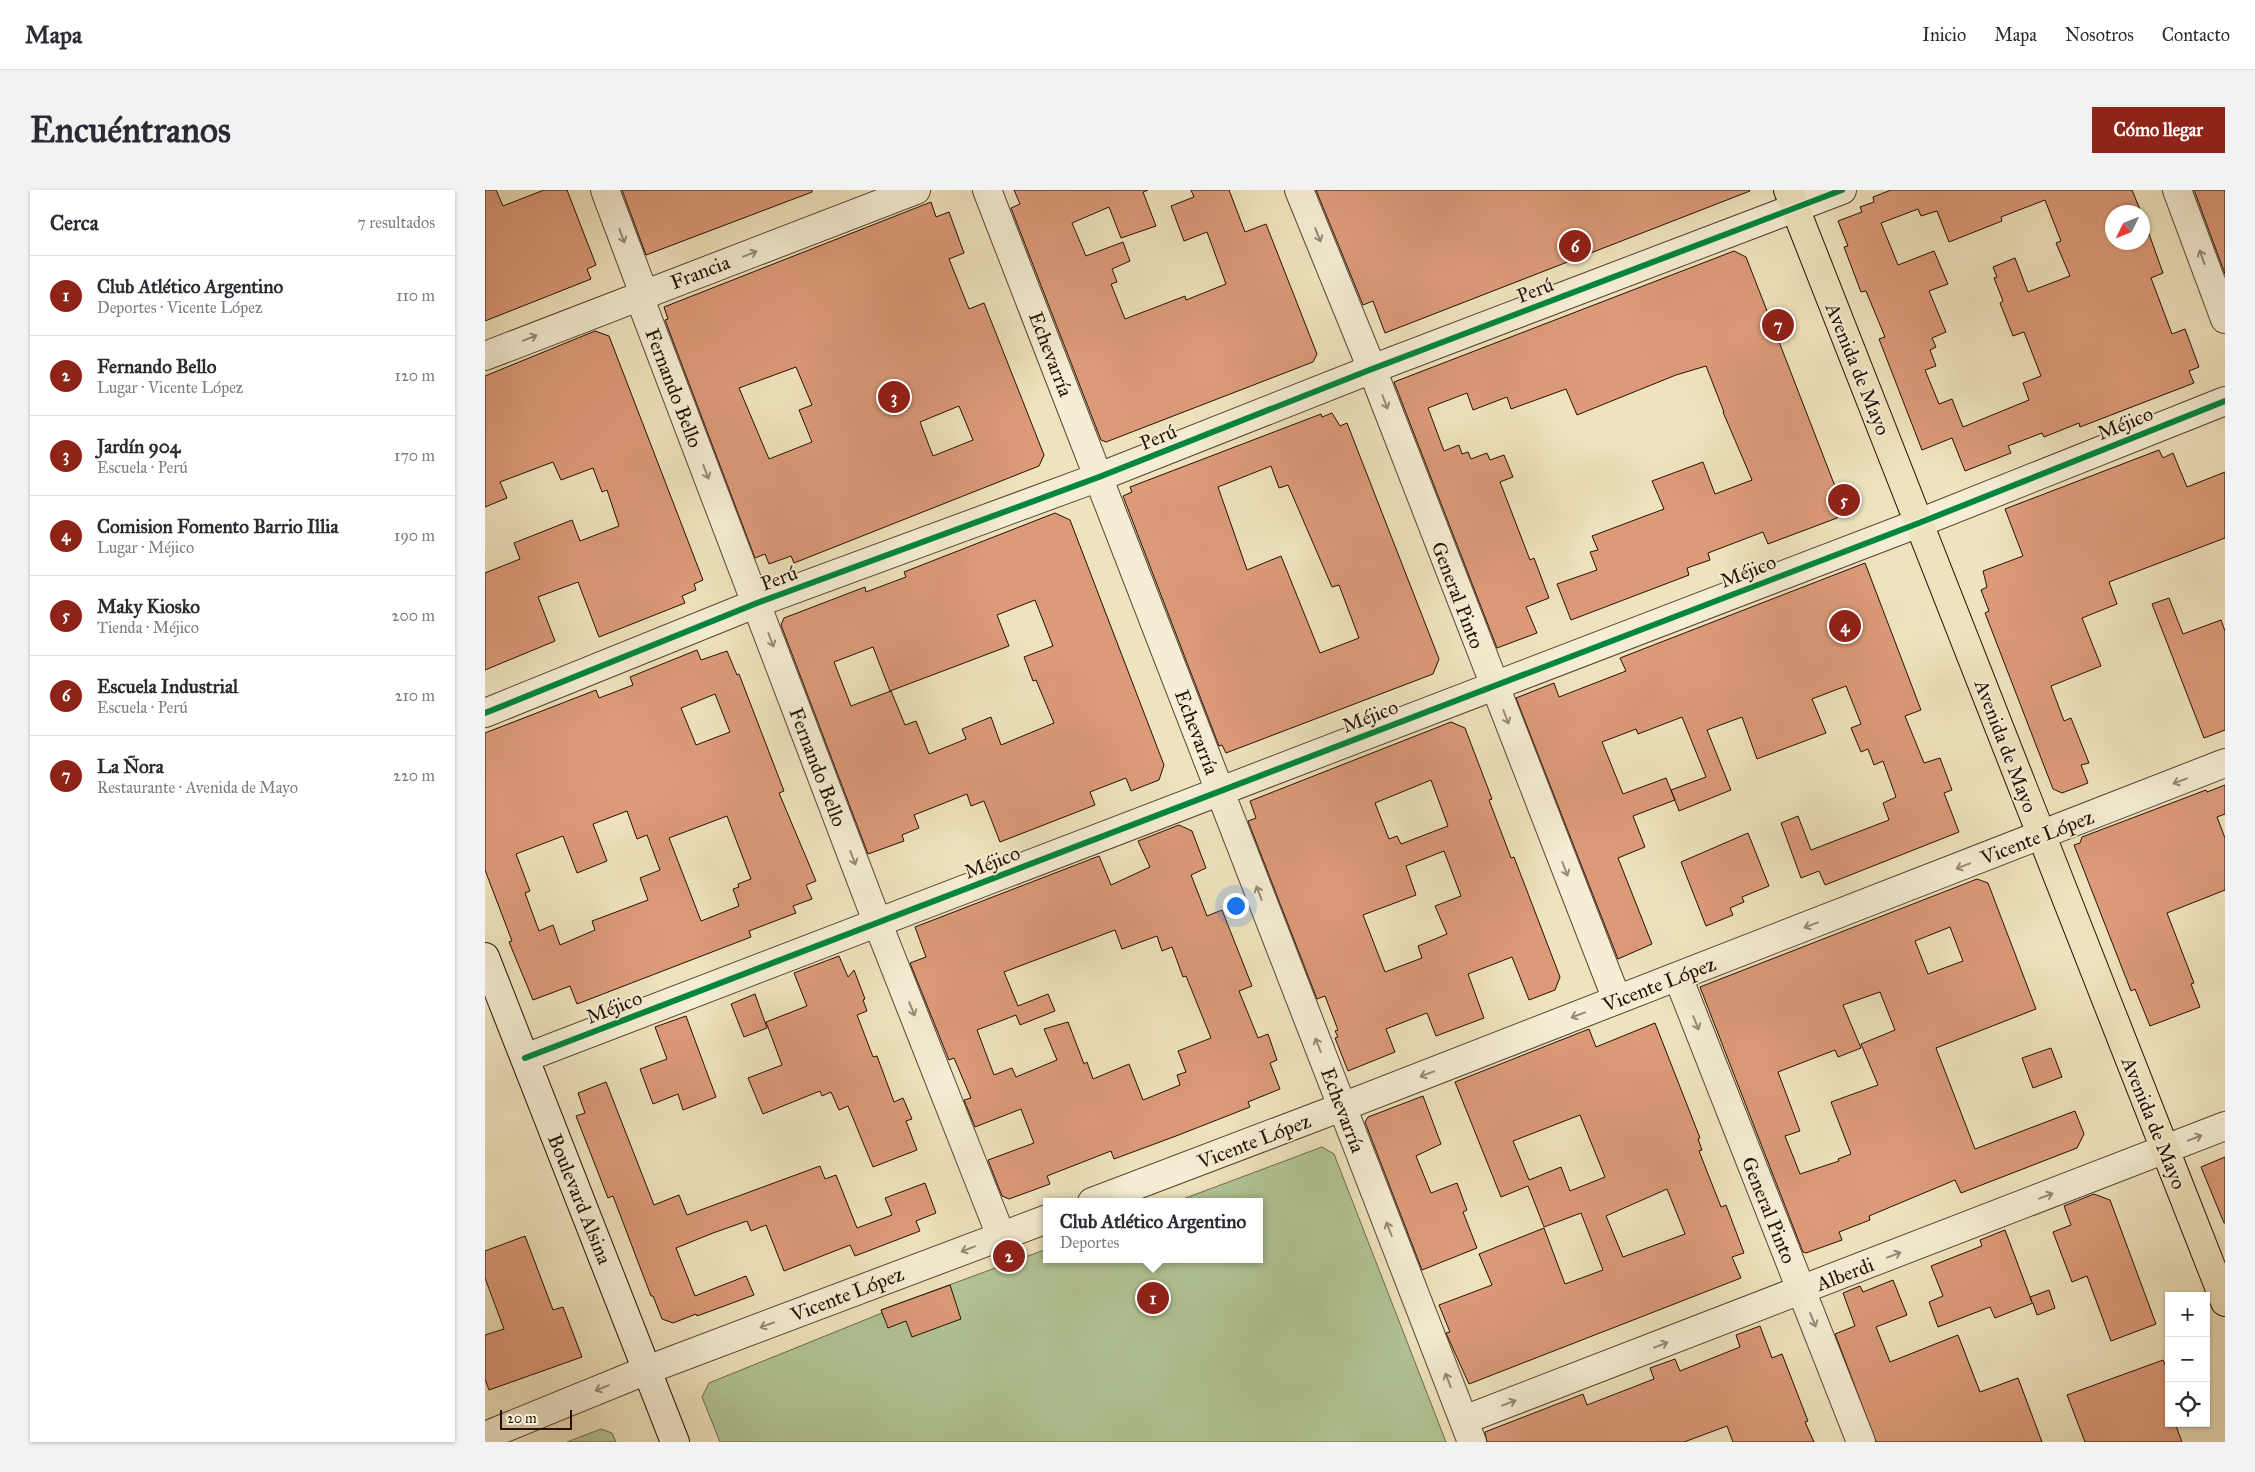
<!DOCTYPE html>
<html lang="es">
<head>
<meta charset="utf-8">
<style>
	:root { --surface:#fff; --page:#f2f2f3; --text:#2b2b33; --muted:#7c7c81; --line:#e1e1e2; --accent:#8f2418 }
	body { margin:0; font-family:"IM FELL Great Primer",serif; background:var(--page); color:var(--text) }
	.controls { position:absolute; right:15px; bottom:15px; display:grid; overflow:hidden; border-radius:0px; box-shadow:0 1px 4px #0004 }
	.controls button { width:45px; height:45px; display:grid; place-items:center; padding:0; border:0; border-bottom:1px solid var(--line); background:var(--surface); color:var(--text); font:25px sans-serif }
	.compass { position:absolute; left:1620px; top:15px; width:45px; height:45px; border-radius:50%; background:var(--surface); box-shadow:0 1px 4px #0004; rotate:227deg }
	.scale { position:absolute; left:15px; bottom:12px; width:72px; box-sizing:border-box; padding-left:5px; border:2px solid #251004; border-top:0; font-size:14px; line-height:18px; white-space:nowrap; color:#251004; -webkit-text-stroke:4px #f5edd4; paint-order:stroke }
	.you { position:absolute; left:750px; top:715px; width:18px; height:18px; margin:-12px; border:4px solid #fff; border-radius:50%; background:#1a73e8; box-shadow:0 0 0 8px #1a73e833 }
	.badge { display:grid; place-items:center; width:32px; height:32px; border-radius:50%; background:var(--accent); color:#fff; font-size:16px; font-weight:700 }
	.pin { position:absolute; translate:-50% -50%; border:2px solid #fff; box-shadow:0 1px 5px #0006 }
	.popup { position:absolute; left:558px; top:1008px; width:220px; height:65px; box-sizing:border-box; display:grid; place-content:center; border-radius:0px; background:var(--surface); filter:drop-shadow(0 1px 4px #0005); font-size:16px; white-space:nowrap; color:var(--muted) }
	.popup b { font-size:19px; color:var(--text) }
	.popup::after { content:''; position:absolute; left:50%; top:100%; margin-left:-10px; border:10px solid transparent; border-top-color:var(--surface) }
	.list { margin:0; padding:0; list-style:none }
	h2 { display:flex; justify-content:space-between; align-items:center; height:65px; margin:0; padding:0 20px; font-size:21px }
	h2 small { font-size:16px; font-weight:400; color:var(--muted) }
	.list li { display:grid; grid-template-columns:32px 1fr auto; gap:15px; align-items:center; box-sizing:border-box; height:80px; padding:0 20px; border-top:1px solid var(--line) }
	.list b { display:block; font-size:19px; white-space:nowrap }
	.list p { margin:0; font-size:16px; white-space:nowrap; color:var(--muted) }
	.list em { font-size:16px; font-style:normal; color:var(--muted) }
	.icon { flex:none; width:28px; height:28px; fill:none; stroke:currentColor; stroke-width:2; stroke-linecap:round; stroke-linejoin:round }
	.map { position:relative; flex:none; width:1740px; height:1252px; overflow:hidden; border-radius:0px }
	header { display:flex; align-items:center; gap:30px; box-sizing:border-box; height:70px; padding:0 25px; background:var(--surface); border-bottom:1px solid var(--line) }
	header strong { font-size:24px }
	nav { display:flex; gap:28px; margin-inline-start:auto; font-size:18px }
	.intro { display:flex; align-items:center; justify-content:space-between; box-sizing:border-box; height:120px; padding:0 30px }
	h1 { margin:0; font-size:35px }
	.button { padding:12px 22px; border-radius:0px; background:var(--accent); color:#fff; font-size:18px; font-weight:700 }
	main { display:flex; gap:30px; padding:0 30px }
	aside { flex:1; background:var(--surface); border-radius:0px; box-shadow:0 1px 4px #0004 }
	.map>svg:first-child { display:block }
	.green { fill:#b2c596; stroke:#6c6a4d }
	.building { fill:#dc9a79; stroke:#251004; fill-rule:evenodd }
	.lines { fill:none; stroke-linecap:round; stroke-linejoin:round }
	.minor-casing { stroke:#584532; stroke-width:30 }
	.secondary-casing { stroke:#251004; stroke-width:30 }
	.primary-casing { stroke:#251004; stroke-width:30 }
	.minor { stroke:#f5edd4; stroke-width:28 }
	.secondary { stroke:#f5edd4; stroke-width:28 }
	.primary { stroke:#efe3bd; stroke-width:28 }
	.cycleway-casing { stroke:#f5edd4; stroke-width:9 }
	.cycleway { stroke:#00873e; stroke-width:6 }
	.oneway { stroke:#978a76 }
	.labels { text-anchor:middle; stroke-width:4; stroke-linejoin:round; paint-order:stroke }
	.street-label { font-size:20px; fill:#251004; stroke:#f5edd4 }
</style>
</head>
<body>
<header>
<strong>Mapa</strong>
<nav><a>Inicio</a><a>Mapa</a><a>Nosotros</a><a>Contacto</a></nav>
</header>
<div class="intro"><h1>Encuéntranos</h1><a class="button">Cómo llegar</a></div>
<main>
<aside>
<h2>Cerca<small>7 resultados</small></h2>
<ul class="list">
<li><span class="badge">1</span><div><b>Club Atlético Argentino</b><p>Deportes · Vicente López</p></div><em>110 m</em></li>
<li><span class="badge">2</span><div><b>Fernando Bello</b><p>Lugar · Vicente López</p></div><em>120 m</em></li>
<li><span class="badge">3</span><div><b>Jardín 904</b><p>Escuela · Perú</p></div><em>170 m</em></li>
<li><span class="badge">4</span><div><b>Comision Fomento Barrio Illia</b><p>Lugar · Méjico</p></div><em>190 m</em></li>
<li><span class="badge">5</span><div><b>Maky Kiosko</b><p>Tienda · Méjico</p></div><em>200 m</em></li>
<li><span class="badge">6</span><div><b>Escuela Industrial</b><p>Escuela · Perú</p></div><em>210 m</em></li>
<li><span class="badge">7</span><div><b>La Ñora</b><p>Restaurante · Avenida de Mayo</p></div><em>220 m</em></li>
</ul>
</aside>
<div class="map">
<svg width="1740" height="1252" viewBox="0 0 1740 1252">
	<rect width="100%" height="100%" fill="#efe3bd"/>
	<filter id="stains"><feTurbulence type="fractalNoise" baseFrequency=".004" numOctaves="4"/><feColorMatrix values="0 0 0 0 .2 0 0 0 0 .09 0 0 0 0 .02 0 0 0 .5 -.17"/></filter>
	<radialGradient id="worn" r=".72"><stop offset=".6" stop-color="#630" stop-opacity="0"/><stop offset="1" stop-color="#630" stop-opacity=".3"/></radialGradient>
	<!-- green -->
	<path class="green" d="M837,957L849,964L961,1252H235L217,1207L224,1193L397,1123L396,1120L562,1059V1069H774V1012H690Z
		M116,1239L127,1243L131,1252H82Z"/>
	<!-- building -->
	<path class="building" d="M0,0H11L18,16L59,0H82L111,75L102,79L106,89L0,131Z
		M137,0H327V2L161,65Z
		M529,0H663L658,2L671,36L636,48L624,17L587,33L601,66L638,52L645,71L627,79L632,92L626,94L640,129L700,106L701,110L741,94L722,42L699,51L686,16L709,7L706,0H744L760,42L781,34L832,164L828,172L621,252L616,250L526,18L535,14Z
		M831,0H1264L1265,1L900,143L888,111L878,115Z
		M1406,0H1647L1656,22H1628V52H1658V27L1678,83L1666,88L1687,144L1700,139L1714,177L1704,181L1709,193L1595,237L1594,233L1559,247L1557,243L1523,256L1526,263L1480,281L1467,248L1437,260L1394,149L1400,147L1381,101L1376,102L1359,57L1363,56L1353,31L1377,22L1375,17L1389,12L1388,7ZM1560,10L1576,51L1571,53L1585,86L1543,102L1530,68L1508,77L1512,87L1509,88L1518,111L1515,113L1528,146L1539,142L1556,186L1538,193L1544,210L1478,237L1467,209L1454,214L1440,180L1451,176L1445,160L1451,157L1447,148L1461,142L1444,101L1463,94L1449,61L1413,75L1396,33L1433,19L1436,26L1452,21L1464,52L1517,31L1516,27Z
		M1709,0H1740V84Z
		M446,12L451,27L464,22L479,63L464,69L484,119L499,113L559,265L554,276L309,373L306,366L284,374L280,364L270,368L180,130L183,129L179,117ZM311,177L327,215L314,220L327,252L284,269L254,198ZM474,216L488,250L448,266L435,232Z
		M1249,61L1261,67L1291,144L1358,317L1352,328L1283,354L1278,342L1223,363L1225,370L1202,378L1204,385L1086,430L1072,394L1112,380L1105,362L1113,360L1107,346L1179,319L1167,291L1218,272L1230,304L1267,290L1238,222H1239L1221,176L1191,185L1092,225L1081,199L1026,219L1022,207L988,220L982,203L943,218L959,261L974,255L977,264L983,262L986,269L1002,263L1005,270L1019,265L1028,287L1015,292L1045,370L1049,368L1064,408L1041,417L1052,443L1012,458L909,192Z
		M110,141L124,146L218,390L209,394L211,400L197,406L200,413L114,447L93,392L53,407L70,451L0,480V383L35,369L29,353L87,330L95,351L134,336L122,300L117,302L108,278L76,290L68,272L15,292L22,308L0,317V186Z
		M847,223L855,236L862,233L954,469L948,484L741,563L737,555L734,556L638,306L647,302L645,297L836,224L837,227ZM786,276L794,298L803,295L847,397L854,395L874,448L835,463L796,366L762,380L733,297Z
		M1674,260L1678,268L1688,263L1702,297L1740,282V348L1624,392L1632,414L1597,428L1616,476L1566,496L1579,531L1586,528L1604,573L1596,575L1603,593L1577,603L1568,599L1500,423L1504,421L1496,400L1502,397L1498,381L1538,366L1520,319Z
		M570,323L585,330L679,575L674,590L646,601L641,588L605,602L610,615L515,652L499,611L486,616L482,604L429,625L434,638L417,645L419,651L383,664L296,435L299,428L380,397L381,402L421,387L419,382ZM550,410L568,456L539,467L548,491L551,490L569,533L516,555L506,527L477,539L481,549L444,564L431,531L420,535L406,501L366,516L349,472L388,457L405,501L524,456L512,425Z
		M1380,373L1436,520L1420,526L1439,573L1455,568L1467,600L1459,603L1474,642L1340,695L1334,681L1316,688L1296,633L1313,626L1326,660L1404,630L1398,613L1411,607L1398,571L1389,575L1383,559L1376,562L1366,538L1376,534L1361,496L1327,509L1341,543L1272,569L1257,527L1222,540L1246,600L1194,621L1186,600L1221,587L1197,527L1153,544L1151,539L1117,552L1138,604L1181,588L1190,610L1148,626L1160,657L1133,668L1167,754L1133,769L1031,508L1069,493L1074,507L1141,481L1135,468Z
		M1684,408L1698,444L1736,430L1740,441V540L1719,548L1667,414Z
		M212,460L216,470L242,461L252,485L254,484L299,601L294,603L331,691L321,695L327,709L308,716L311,723L264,741L266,747L92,814L85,796L48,810L24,752L27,751L0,680V543L111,500L114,508L148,495L145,487ZM230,504L245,542L211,555L196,518ZM142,621L152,649L162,645L175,680L155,688L163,710L107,731L110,740L75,755L68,735L54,741L40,703L45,701L31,664L78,646L92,683L122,671L108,634ZM242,626L266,689L253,694L254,697L248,699L254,716L216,731L184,648Z
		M966,532L980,538L1007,609L1004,610L1026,668L1029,667L1075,787L1070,800L1044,810L1027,767L983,784L999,828L951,846L942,823L901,839L910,862L863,881L850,848L853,847L850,841L853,840L840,806L832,809L763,631L771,628L765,611ZM946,590L963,636L916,654L912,646L904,649L890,613ZM959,661L976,706L950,716L962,744L933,756L937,768L900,782L878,725L931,705L921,676Z
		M1740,595V624L1732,627L1740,648V700L1682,723L1709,793L1706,794L1715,817L1665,836L1650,799L1646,801L1589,655L1595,653L1597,647L1721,600L1722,602Z
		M694,635L707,641L721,678L706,685L722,726L737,720L767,796L754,801L773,848L783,844L792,870L785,873L795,899L763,912L765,917L691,946L629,969L626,961L562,986L565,994L524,1009L517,1006L503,970L549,953L536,919L490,937L479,910L486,908L469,868L464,870L425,773L441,767L430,737L614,666L626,695L665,677L653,651ZM630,740L637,759L672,746L677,761L687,757L698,787L701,786L726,848L693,861L701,882L692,885L695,895L658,910L644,874L608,889L602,872L599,874L583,832L559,839L572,870L531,887L527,878L509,885L492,840L531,825L535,835L570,821L563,804L533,816L519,782Z
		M1263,643L1284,696L1257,707L1259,712L1245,718L1248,725L1221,736L1196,672Z
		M1492,689L1503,693L1551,819L1451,858L1490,959L1590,921L1599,944L1592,958L1476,1003L1470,990L1384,1026L1385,1030L1354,1042L1357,1050L1321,1063L1318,1062L1215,797ZM1465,737L1478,771L1443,784L1430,751ZM1395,802L1410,840L1376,854L1393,895L1346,912L1366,964L1353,969L1354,971L1315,984L1300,946L1315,941L1293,882L1350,860L1353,867L1376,858L1358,815Z
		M354,766L363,787L369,780L380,809L378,810L382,821L372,825L388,867L392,866L409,912L418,908L427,929L421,931L432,960L388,977L363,916L354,920L346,902L337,906L335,901L278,924L263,888L297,875L281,832L322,816L309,783Z
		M270,804L282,838L259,847L246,814Z
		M201,826L231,907L198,920L193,904L168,914L155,879L182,869L170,837Z
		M1170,833L1215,948L1213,949L1217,960L1214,961L1236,1017L1241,1015L1259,1063L1247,1067L1256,1088L984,1194L961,1143L965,1142L954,1115L1007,1095L994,1064L1059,1038L1080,1094L1118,1080L1096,1023L1059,1037L1043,996L1016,1007L970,892L1104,839L1111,857ZM1095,925L1120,987L1085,1001L1076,977L1044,990L1028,951ZM1182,999L1200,1044L1138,1067L1121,1026Z
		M1566,858L1577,887L1548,898L1537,868Z
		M121,892L169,1015L194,1005L202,1025L335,976L340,989L351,985L372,1038L407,1025L400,1008L440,993L451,1023L431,1031L435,1041L370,1066L365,1055L299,1081L281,1035L266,1041L262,1031L228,1043L191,1058L210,1106L261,1086L269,1105L212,1126L211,1124L188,1133L177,1129L168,1106H166L128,1006L123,1008L91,926L100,923L93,903Z
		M938,906L956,954L931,966L946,1003L972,993L982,1020L978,1022L992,1058L937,1080L880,932L883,927Z
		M1740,967V1033H1739L1716,977Z
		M1609,1004L1625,1010L1671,1134L1626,1151L1602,1086L1587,1092L1568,1042L1586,1035L1579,1016Z
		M1520,1040L1547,1112L1545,1107L1564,1100L1570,1118L1552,1125L1548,1113L1510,1128L1505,1117L1453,1137L1444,1112L1458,1106L1446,1076L1497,1056L1495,1050Z
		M40,1046L68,1120L78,1117L97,1167L4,1200L0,1189V1145L19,1139L0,1088V1061Z
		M1408,1090L1422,1125L1391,1137L1405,1172L1473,1145L1495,1202L1533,1188L1557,1252H1391L1350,1144L1370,1136L1358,1103L1375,1096L1378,1102Z
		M465,1095L476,1129L427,1147L421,1131L403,1138L396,1120Z
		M1275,1136L1287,1168L1297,1164L1323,1231L1320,1232L1329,1252H1248L1242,1236L1199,1252H1002L1000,1242L1098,1204L1102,1215L1169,1189L1165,1178L1190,1169L1195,1181L1255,1157L1251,1145Z
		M1678,1170L1684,1184V1233H1690L1697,1252H1600L1582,1205Z"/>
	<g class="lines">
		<defs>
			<path id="minor" d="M120,0L159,104
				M502,0L987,1252
				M814,0L887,179L1132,810
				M1692,0L1740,129
				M154,106L393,734L516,1046
				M0,166L431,0
				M0,523L272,413L614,287L887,179L1357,0
				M1193,787L1376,1252
				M40,868L1434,333L1740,211
				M607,1012L857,917L1740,573
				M979,1230L1740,936
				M0,1246L162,1180L562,1029"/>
			<path id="secondary" d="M0,767L190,1252"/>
			<path id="primary" d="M1303,0L1740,1112"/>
		</defs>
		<!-- minor casing -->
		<use href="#minor" class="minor-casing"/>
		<!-- secondary casing -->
		<use href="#secondary" class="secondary-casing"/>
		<!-- primary casing -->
		<use href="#primary" class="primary-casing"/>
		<!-- minor -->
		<use href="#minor" class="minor"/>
		<!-- secondary -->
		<use href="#secondary" class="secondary"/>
		<!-- primary -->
		<use href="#primary" class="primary"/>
		<defs>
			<path id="cycleway" d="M0,523L272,413L614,287L887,179L1357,0
				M40,868L1434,333L1740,211"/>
		</defs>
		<!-- cycleway casing -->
		<use href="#cycleway" class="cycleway-casing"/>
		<!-- cycleway -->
		<use href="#cycleway" class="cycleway"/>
	</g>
	<!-- one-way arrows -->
	<defs><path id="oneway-shaft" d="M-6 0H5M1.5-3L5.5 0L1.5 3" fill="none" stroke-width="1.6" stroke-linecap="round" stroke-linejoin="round" transform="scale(1.25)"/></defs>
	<g class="oneway">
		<use href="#oneway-shaft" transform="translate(833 45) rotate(68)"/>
		<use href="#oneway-shaft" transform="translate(137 46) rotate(69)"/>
		<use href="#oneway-shaft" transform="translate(265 64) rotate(-21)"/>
		<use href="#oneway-shaft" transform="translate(1717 67) rotate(-110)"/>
		<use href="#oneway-shaft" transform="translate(45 148) rotate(-21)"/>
		<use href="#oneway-shaft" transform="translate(900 212) rotate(69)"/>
		<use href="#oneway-shaft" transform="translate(221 282) rotate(69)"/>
		<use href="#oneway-shaft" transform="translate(286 450) rotate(69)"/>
		<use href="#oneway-shaft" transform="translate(1021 527) rotate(69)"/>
		<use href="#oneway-shaft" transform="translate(1695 591) rotate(159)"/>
		<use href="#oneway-shaft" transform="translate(368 668) rotate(69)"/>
		<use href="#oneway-shaft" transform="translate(1478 676) rotate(159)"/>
		<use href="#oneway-shaft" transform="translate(1080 679) rotate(69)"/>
		<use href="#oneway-shaft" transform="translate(774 703) rotate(-111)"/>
		<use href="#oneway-shaft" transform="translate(1326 735) rotate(159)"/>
		<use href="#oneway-shaft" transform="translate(427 819) rotate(68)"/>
		<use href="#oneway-shaft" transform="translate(1093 825) rotate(159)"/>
		<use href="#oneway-shaft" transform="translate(1211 833) rotate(68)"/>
		<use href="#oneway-shaft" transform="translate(833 855) rotate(-111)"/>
		<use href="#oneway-shaft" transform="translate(942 884) rotate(159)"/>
		<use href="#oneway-shaft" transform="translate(1710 948) rotate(-21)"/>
		<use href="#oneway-shaft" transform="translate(1561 1006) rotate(-21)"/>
		<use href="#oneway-shaft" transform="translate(904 1039) rotate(-111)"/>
		<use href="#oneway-shaft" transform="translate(483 1059) rotate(159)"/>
		<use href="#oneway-shaft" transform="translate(1409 1065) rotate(-21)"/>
		<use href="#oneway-shaft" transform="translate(1328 1130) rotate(68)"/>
		<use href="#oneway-shaft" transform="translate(282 1135) rotate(159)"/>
		<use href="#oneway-shaft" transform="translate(1176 1155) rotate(-21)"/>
		<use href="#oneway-shaft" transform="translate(963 1190) rotate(-111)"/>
		<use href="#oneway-shaft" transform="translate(117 1198) rotate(158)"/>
		<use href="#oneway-shaft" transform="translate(1024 1213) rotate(-21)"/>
	</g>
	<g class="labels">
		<!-- street labels -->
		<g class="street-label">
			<text transform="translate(215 82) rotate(-21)" y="7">Francia</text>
			<text transform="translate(1050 100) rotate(-21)" y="7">Perú</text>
			<text transform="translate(566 164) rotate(69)" y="7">Echevarría</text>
			<text transform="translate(1373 179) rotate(68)" y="7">Avenida de Mayo</text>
			<text transform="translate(189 198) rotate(69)" y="7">Fernando Bello</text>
			<text transform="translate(1640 233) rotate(-22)" y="7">Méjico</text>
			<text transform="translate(673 247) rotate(-22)" y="7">Perú</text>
			<text transform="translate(1263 381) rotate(-21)" y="7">Méjico</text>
			<text transform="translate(294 388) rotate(-20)" y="7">Perú</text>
			<text transform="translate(973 405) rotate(69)" y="7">General Pinto</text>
			<text transform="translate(885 526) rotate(-21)" y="7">Méjico</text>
			<text transform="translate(712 542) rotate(69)" y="7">Echevarría</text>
			<text transform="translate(1521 556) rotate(69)" y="7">Avenida de Mayo</text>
			<text transform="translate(333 577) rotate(69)" y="7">Fernando Bello</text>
			<text transform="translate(1552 647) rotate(-21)" y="7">Vicente López</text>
			<text transform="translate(507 672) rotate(-21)" y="7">Méjico</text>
			<text transform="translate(1174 794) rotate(-21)" y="7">Vicente López</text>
			<text transform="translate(129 817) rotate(-21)" y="7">Méjico</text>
			<text transform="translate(858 920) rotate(69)" y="7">Echevarría</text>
			<text transform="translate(1669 933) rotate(68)" y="7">Avenida de Mayo</text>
			<text transform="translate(769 951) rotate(-21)" y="7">Vicente López</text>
			<text transform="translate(95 1009) rotate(68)" y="7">Boulevard Alsina</text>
			<text transform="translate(1284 1020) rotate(68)" y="7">General Pinto</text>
			<text transform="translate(1360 1084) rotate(-21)" y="7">Alberdi</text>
			<text transform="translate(362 1104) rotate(-21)" y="7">Vicente López</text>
		</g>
	</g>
	<rect width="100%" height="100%" filter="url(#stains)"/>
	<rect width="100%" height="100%" fill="url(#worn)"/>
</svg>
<div class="controls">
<button>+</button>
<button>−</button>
<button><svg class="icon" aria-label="locate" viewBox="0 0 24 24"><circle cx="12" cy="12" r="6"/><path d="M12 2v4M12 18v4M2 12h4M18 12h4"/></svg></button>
</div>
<svg class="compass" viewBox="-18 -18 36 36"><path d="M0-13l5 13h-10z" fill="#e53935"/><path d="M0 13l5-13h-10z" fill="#7c7c81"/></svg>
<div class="scale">20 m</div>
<div class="you"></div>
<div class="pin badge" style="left:668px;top:1108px">1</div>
<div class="popup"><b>Club Atlético Argentino</b>Deportes</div>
<div class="pin badge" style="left:524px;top:1066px">2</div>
<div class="pin badge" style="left:409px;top:207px">3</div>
<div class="pin badge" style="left:1360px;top:436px">4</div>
<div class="pin badge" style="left:1359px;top:310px">5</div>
<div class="pin badge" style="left:1090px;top:56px">6</div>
<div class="pin badge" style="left:1293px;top:135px">7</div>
</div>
</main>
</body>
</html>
